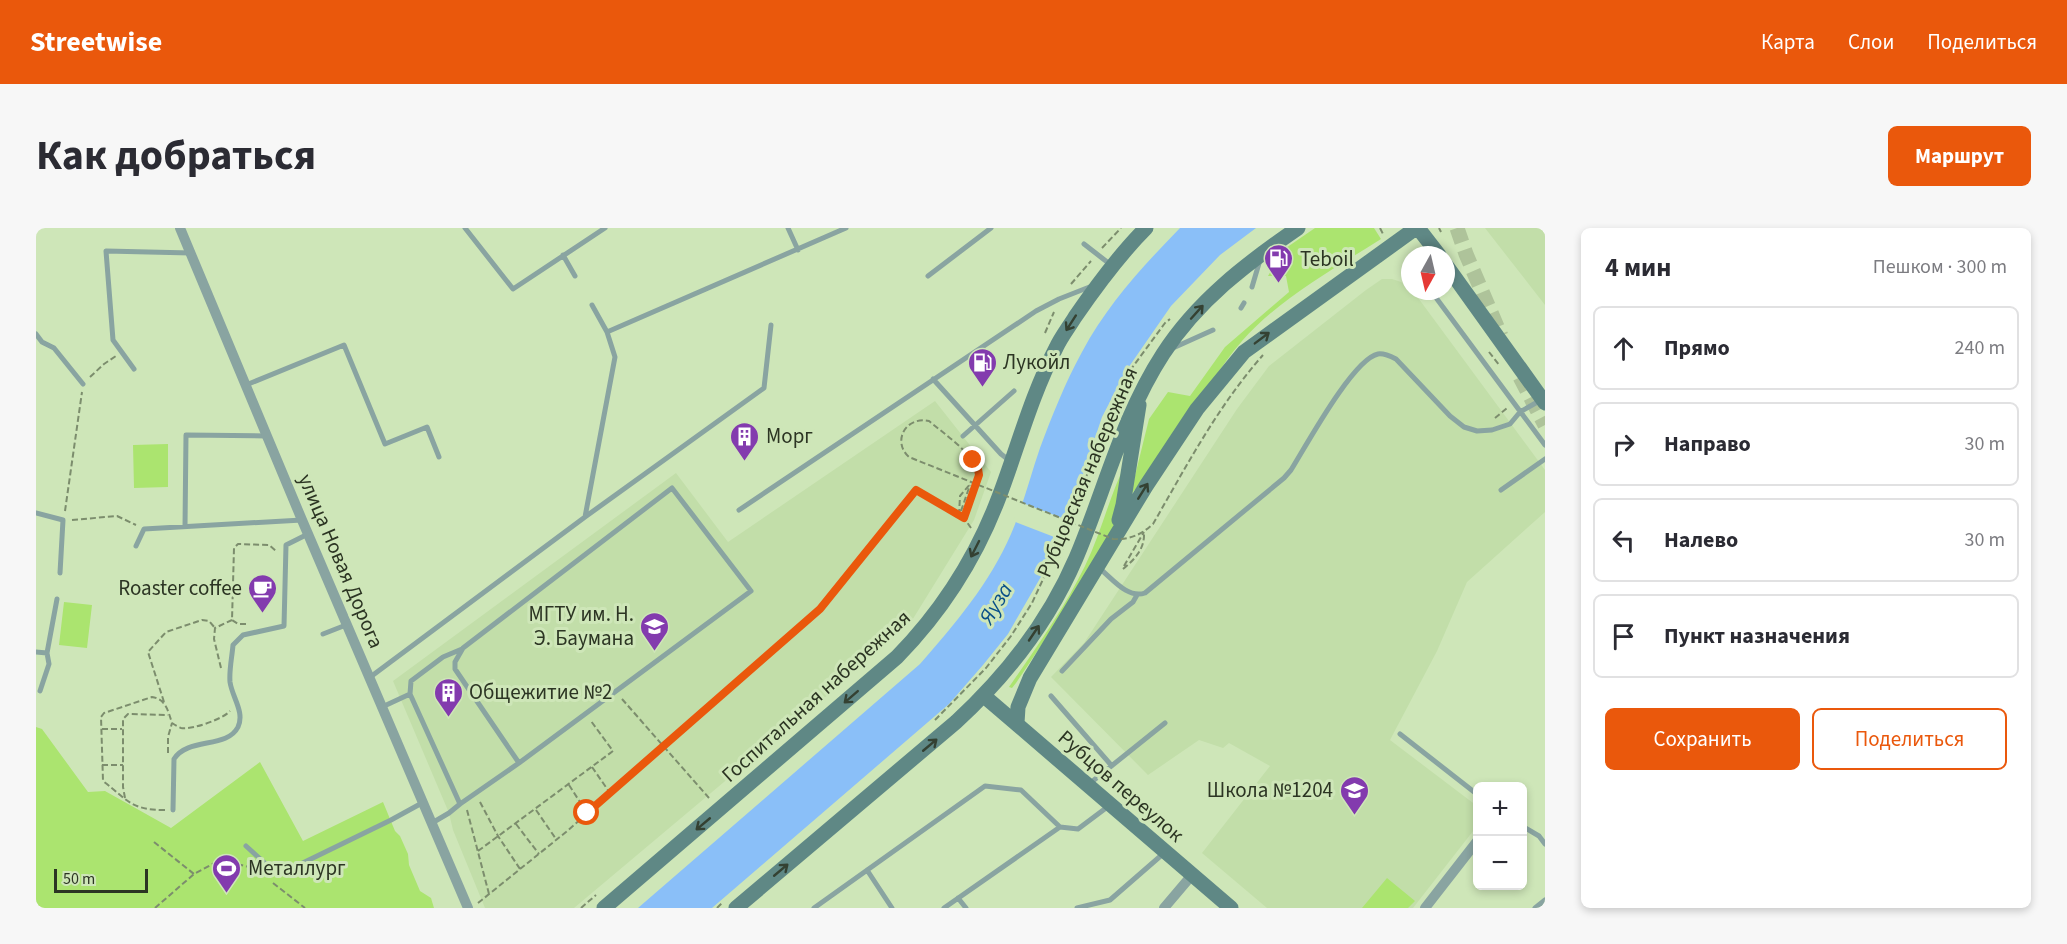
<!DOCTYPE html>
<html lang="ru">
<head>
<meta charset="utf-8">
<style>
	:root { --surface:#fff; --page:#f7f7f7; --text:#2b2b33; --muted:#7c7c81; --line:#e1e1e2; --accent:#ea580c }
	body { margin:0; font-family:"Source Sans 3",sans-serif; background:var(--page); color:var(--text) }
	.controls { position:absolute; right:18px; bottom:18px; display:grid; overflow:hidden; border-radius:9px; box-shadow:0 3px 9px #0003 }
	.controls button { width:54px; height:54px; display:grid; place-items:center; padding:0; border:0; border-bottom:2px solid var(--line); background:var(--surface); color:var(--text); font:30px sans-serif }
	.compass { position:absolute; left:1365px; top:18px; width:54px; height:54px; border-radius:50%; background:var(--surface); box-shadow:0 3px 9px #0003; rotate:188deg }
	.scale { position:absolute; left:18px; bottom:15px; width:94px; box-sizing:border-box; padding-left:6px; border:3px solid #2c3523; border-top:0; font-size:16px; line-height:21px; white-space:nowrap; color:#2c3523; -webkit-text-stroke:4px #cee6b8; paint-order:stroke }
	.stop { position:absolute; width:18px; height:18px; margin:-14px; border:4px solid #ea580c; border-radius:50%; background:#fff }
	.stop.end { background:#ea580c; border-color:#fff; box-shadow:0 2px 6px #0008 }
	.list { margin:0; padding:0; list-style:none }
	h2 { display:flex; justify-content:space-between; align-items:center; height:78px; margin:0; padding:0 24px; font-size:26px }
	h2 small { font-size:20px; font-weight:400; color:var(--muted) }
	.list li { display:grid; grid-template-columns:39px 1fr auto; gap:18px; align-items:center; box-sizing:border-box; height:84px; margin:0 12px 12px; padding:0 12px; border:2px solid var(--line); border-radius:9px }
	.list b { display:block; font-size:22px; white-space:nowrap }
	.list em { font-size:20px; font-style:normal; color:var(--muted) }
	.actions { display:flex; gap:12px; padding:18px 24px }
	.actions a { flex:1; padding:14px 0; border:2px solid var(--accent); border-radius:9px; text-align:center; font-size:21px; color:var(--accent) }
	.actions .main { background:var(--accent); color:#fff }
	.icon { flex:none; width:33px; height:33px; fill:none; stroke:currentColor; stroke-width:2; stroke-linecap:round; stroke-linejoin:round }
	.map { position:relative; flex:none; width:1509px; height:680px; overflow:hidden; border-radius:9px }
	header { display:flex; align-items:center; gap:36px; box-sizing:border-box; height:84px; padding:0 30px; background:var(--accent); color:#fff }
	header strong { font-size:28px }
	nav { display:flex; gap:33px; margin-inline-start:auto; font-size:21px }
	.intro { display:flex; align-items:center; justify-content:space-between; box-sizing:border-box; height:144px; padding:0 36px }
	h1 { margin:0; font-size:42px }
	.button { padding:15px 27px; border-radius:9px; background:var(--accent); color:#fff; font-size:21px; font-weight:700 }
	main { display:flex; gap:36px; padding:0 36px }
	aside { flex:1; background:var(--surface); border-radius:9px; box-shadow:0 3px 9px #0003 }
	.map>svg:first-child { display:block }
	.built { fill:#c2dea9 }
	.green { fill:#abe46f }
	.water { fill:#8abff8 }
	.pier { fill:#cee6b8 }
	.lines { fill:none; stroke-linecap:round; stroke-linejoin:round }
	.primary-tunnel { stroke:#aec39a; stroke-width:15; stroke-dasharray:15 8; stroke-linecap:butt }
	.path { stroke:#7c8d6d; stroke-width:2; stroke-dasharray:6 3; stroke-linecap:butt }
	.lane { stroke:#89a4a1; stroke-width:5 }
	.street { stroke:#89a4a1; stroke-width:10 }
	.secondary { stroke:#5f8885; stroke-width:15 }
	.path-bridge { stroke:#7c8d6d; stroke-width:2; stroke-dasharray:6 3; stroke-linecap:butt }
	.oneway { stroke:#344132 }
	.route { stroke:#ea580c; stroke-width:8 }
	.labels { text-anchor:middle; stroke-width:6; stroke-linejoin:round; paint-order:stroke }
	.poi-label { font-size:21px; fill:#2c3523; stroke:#cee6b8; text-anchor:start }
	.street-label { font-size:21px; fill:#2c3523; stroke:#cee6b8 }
	.water-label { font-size:22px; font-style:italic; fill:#084f89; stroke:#cee6b8 }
</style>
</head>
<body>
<header>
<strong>Streetwise</strong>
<nav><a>Карта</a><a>Слои</a><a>Поделиться</a></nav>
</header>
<div class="intro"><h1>Как добраться</h1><a class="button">Маршрут</a></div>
<main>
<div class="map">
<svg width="1509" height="680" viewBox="0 0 1509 680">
	<rect width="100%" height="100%" fill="#cee6b8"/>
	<!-- built -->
	<path class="built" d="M1449,0H1509V77Z
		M1346,51H1356L1365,54L1374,61V63H1377L1509,242V284L1431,354L1401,423L1354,512L1441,578V598L1377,680H1231L1166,625L1234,538L1193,515L1187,520L1163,512L1112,547L1015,449L1048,415L1201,181L1233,138L1330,62Z
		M899,173L955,244L938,292L875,394L801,459L538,680H449L417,602L413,585L357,453L640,245L692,314Z"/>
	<!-- green -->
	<path class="green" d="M1279,0H1338L1345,11C1298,41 1244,70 1206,113C1186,136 1171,162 1154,187C1135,215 1115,242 1094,268L1113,191L1132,164L1154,168L1189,119L1253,64L1250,48H1232L1247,22Z
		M132,216V259L98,260L97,217Z
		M1092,231L1084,280L1069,322L980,455L976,460L973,459C1000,420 1028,381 1049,338C1066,303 1074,265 1092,231Z
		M28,374L56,377L51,420L23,417Z
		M0,499L6,501L52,564L69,563L135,600L224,534L267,613L347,574L359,603L364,608L372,626L373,637L384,663L395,670L398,680H0Z
		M1351,650L1379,673L1372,680H1326Z"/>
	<!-- water -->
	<path class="water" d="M1144,0H1220L1184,27L1135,78L1090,143L1066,189L1032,291L1014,333L972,406L947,437L913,476L676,680H602L884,436C918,397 954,355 975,306C987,278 994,249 1004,220C1016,188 1029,155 1046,124C1071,77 1107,38 1144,0Z"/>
	<!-- pier -->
	<path class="pier" d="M984,274L1034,293L1026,312L977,293Z"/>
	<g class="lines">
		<!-- primary-tunnel -->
		<path class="primary-tunnel" d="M1421,0L1430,26L1465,108
			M1484,149L1509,197"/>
		<!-- path -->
		<path class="path" d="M1344,0L1347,6
			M1403,0L1405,4
			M1066,20L1085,0
			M1035,56L1055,33
			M1009,105L1018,84
			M1453,124L1464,138
			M54,149L68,136L80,128
			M1459,190L1471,180
			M29,283L46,164
			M925,283L934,257
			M923,287L924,268L935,255
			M929,290L943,247
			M36,292L81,288L100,297
			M1017,333L1021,334L1030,314
			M1088,338L1108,304
			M1087,341C1099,331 1109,321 1108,304
			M210,396H202L196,392L198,320L202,316L233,317L240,323
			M185,440L178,411L179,400L196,392
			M586,471L673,570
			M128,474L112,424L130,404L166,392L173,393L179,400
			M899,492L950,440L975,408L996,375L1036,289L1071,190L1093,144L1129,95L1134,91
			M66,501H86
			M132,525V509L136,495
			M66,537H87
			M556,539L574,565
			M533,557L551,585
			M89,570L87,559V491L92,486L132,487
			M444,574L462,608L484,641
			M129,582C94,582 92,572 67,553L65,489L68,485L116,469C130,471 132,483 136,495C139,497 142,499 145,500C156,502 187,491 194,483
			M431,582L453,666
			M500,582L520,611
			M480,596L503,626
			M118,614L158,646
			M442,623L577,523L555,493
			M237,655L269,680
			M442,675L530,604L784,381L880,262L928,290L935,300
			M119,680L158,646L184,632L222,641
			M545,680L560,667
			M681,680L687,674"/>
		<!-- lane -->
		<path class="lane" d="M429,0L477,61L569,0
			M752,0L762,22
			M1048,16L1075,37
			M527,27L539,48
			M892,48L955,0
			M1216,59L1224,32
			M1399,63L1398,67L1509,217
			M556,77L571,104
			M1205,80L1208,75
			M0,106L6,114L18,120L47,156
			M1137,120L1177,102
			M98,141L77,112L70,23L155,25
			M897,151L965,226L974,233
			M210,157L308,117L349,216L391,199L403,229
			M927,208L978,163
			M1465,262L1509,231
			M703,282L1000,83L1023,71L1056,58
			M0,285L27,292L24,345
			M549,289L728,160L735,97
			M149,299L150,207L231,208
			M100,318L108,301L266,292
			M1063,340C1076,350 1091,371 1109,365L1248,250L1255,242C1270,218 1317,131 1342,126C1348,125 1354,128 1360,131L1414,188L1428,199L1441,203L1456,202L1474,196L1484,184L1505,172
			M287,406L310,397
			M0,424L11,425L21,371
			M1026,443L1075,391L1097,374L1101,367
			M333,450L549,289L579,129L571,104L810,0
			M4,463L13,436L11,425
			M374,466L424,576
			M1015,468L1075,537
			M346,479L374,466L375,453L407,429L426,421
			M1364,506L1442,567
			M1053,556L1129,495
			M137,582L138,531C152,509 191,521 202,499C209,484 196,469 194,454C193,442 196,429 197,417L207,407L248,398L250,317L272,306
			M396,595L413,585L424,576L483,535L715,363L636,260L427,420L419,434V441L483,535
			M1486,598L1503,608L1509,616
			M210,618L242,647L355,592L386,575
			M831,642L856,680
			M922,670L930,680
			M778,680L949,558L985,562L1024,599L1042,601L1074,577
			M908,680L1024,599
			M1041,680L1074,672L1128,625
			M1499,680L1509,672"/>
		<!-- street -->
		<path class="street" d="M144,0L266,292L432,680
			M1128,680L1156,647
			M1389,680L1442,612"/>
		<!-- secondary -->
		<path class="secondary" d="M1382,0L1403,27
			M1410,37L1509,175
			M1083,292L1087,277L1103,177
			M948,468L1195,680
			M981,495L982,479L994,450L1110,258L1161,181L1208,124L1380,0
			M568,680L861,429C906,383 940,330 963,269C982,219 995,168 1020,120C1025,109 1033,99 1039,89C1061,57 1083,27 1110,0
			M700,680L920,494C970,448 1013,393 1040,330C1069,262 1086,189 1127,126C1161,73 1211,35 1262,0"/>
		<!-- path-bridge -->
		<path class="path-bridge" d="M943,247C941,228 907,205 893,193C869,188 856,214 873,229L1077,311C1093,312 1105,307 1117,296C1151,237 1182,178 1227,127"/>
	</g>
	<!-- one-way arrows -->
	<defs><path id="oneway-shaft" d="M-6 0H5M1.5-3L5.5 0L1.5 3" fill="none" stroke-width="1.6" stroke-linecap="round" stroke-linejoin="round" transform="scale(1.5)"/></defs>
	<g class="oneway">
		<use href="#oneway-shaft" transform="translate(1161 84) rotate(-48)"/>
		<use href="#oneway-shaft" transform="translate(1035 95) rotate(123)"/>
		<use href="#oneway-shaft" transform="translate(1226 110) rotate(-37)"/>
		<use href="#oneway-shaft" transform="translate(1107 263) rotate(-58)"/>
		<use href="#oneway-shaft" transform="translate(939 321) rotate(117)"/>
		<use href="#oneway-shaft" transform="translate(998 405) rotate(-56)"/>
		<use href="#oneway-shaft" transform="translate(815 469) rotate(139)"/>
		<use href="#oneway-shaft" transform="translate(894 517) rotate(-40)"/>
		<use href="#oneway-shaft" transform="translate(667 596) rotate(140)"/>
		<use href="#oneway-shaft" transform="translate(745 642) rotate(-40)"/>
	</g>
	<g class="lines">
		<!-- route -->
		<path class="route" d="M551,585L784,381L880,262L928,290L943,247L942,241L937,232"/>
	</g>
	<!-- icons -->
	<defs>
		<symbol id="fuel-pin" viewBox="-11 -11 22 30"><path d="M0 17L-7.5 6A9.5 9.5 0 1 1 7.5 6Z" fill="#833bae" stroke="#cee6b8"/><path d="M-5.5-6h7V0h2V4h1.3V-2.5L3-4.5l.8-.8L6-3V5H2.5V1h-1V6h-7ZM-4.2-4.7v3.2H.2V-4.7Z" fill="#fff"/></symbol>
		<symbol id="building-pin" viewBox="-11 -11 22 30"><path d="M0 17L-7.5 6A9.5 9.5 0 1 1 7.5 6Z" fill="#833bae" stroke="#cee6b8"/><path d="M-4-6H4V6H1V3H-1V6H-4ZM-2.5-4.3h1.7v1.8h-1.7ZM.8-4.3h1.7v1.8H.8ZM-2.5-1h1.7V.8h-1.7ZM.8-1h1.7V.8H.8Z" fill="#fff"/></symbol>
		<symbol id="cafe-pin" viewBox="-11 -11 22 30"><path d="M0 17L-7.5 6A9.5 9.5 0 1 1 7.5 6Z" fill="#833bae" stroke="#cee6b8"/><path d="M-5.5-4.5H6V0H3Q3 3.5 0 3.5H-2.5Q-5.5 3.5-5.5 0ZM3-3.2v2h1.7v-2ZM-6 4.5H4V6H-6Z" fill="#fff"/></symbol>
		<symbol id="university-pin" viewBox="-11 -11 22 30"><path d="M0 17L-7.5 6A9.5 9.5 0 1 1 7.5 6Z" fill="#833bae" stroke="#cee6b8"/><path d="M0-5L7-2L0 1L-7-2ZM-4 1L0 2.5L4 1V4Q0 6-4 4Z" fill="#fff"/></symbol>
		<symbol id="school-pin" viewBox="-11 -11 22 30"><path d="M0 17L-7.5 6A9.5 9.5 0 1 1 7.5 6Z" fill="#833bae" stroke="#cee6b8"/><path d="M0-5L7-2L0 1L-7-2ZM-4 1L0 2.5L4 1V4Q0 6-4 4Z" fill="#fff"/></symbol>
		<symbol id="stadium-pin" viewBox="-11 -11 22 30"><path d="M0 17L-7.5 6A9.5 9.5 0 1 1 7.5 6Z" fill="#833bae" stroke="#cee6b8"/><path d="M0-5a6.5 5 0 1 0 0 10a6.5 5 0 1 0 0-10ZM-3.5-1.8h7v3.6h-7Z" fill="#fff"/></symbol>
	</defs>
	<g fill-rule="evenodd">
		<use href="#fuel-pin" x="1226" y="14" width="33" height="45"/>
		<use href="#fuel-pin" x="930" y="118" width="33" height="45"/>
		<use href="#building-pin" x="692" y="192" width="33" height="45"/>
		<use href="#cafe-pin" x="210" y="344" width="33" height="45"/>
		<use href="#university-pin" x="602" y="382" width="33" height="45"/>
		<use href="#building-pin" x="396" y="448" width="33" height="45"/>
		<use href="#school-pin" x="1302" y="546" width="33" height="45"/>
		<use href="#stadium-pin" x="174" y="624" width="33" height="45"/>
	</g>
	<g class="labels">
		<!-- poi labels -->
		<g class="poi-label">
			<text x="1264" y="38">Teboil</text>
			<text x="967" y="141">Лукойл</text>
			<text x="730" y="215">Морг</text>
			<text x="206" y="367" text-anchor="end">Roaster coffee</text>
			<text x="598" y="393" text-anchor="end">МГТУ им. Н.<tspan x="598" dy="24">Э. Баумана</tspan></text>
			<text x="433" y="471">Общежитие №2</text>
			<text x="1297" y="569" text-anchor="end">Школа №1204</text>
			<text x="212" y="647">Металлург</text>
		</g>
		<!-- street labels -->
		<g class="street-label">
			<text transform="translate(1051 244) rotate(-67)" y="7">Рубцовская набережная</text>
			<text transform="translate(305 333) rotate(67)" y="7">улица Новая Дорога</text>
			<text transform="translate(780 468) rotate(-42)" y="7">Госпитальная набережная</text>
			<text transform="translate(1085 558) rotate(41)" y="7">Рубцов переулок</text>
		</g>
		<!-- water labels -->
		<g class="water-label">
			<text transform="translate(959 375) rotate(-59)" y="8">Яуза</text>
		</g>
	</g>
</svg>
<div class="controls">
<button>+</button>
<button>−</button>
</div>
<svg class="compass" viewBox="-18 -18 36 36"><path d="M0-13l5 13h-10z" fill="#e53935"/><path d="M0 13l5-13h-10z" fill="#7c7c81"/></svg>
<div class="scale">50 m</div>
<div class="stop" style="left:551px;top:585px"></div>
<div class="stop end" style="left:937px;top:232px"></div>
</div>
<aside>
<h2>4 мин<small>Пешком · 300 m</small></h2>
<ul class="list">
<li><svg class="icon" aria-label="ahead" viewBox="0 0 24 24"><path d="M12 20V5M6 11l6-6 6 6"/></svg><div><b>Прямо</b></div><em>240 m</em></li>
<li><svg class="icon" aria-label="right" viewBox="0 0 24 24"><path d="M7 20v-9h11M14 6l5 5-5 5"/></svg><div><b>Направо</b></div><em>30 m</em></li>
<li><svg class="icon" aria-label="left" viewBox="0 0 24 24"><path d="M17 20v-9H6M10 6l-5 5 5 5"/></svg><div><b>Налево</b></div><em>30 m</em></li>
<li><svg class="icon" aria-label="arrive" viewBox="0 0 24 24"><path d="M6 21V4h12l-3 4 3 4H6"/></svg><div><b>Пункт назначения</b></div></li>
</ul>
<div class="actions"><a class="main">Сохранить</a><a>Поделиться</a></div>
</aside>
</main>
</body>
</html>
